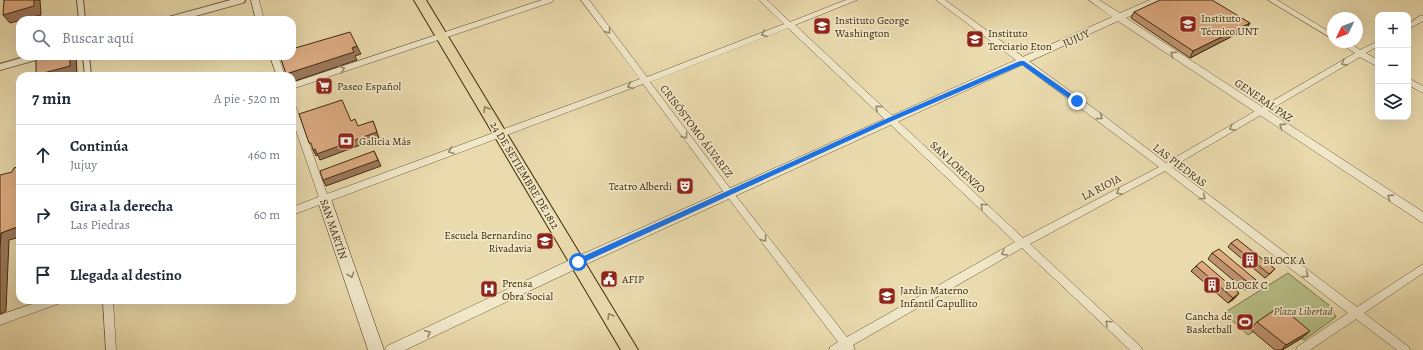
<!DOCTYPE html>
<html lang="es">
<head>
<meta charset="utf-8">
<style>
	:root { --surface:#fff; --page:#f2f2f3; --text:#1f2937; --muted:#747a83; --line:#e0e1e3 }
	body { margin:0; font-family:Alegreya,serif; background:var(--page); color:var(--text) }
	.controls { position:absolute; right:12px; top:12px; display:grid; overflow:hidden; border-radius:8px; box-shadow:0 4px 16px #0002 }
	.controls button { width:36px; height:36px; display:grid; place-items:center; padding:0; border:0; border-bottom:1px solid var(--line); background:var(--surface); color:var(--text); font:20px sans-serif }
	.compass { position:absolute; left:1327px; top:12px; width:36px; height:36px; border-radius:50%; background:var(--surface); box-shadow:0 4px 16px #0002; rotate:227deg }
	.stop { position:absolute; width:12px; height:12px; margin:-9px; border:3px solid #1a73e8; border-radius:50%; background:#fff }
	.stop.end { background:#1a73e8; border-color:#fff; box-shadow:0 1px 4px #0008 }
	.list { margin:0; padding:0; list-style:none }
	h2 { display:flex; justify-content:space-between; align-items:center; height:52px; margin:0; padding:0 16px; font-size:17px }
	h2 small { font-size:13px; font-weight:400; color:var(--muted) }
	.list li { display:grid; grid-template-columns:26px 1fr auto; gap:12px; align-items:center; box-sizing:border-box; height:60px; padding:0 16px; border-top:1px solid var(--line) }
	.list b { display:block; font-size:15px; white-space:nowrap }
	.list p { margin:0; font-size:13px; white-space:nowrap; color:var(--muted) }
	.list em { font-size:13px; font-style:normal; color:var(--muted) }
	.icon { flex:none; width:22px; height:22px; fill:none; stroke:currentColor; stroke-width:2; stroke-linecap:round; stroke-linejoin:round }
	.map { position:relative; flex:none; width:1423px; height:350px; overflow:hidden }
	.search { position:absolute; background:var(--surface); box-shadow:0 4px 16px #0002; left:16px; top:16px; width:280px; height:44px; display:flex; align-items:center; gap:10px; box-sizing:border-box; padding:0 14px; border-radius:12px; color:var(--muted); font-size:15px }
	.panel { position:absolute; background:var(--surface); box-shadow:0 4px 16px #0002; left:16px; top:72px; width:280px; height:232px; border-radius:12px }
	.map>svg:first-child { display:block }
	.green { fill:#b8c089; stroke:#7c764a }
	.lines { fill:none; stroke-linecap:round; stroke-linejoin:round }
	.pedestrian-casing { stroke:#6a5733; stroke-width:8 }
	.minor-casing { stroke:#6a5733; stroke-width:1 }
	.tertiary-casing { stroke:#6a5733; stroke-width:1 }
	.secondary-casing { stroke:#402b0a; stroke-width:1 }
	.primary-casing { stroke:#402b0a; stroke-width:2 }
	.pedestrian { stroke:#f1e8ca; stroke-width:6 }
	.minor { fill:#f1e8ca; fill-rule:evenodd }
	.tertiary { fill:#f1e8ca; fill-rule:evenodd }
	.secondary { fill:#f1e8ca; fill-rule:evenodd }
	.primary { fill:#eadbae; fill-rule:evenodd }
	.wall { fill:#bf9471; stroke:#402b0a }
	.shaded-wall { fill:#9b785c; stroke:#402b0a }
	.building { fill:#deac83; stroke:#402b0a }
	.oneway { stroke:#988a6a }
	.oneway2 { stroke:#95835c }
	.route { fill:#1a73e8 }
	.labels { text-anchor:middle; stroke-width:3.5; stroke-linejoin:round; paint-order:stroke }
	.poi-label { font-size:11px; fill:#402b0a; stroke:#f1e8ca; text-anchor:start }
	.street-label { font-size:11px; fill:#402b0a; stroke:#f1e8ca }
	.park-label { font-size:11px; font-style:italic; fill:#584923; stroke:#f1e8ca }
</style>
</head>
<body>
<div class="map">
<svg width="1423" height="350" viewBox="0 0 1423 350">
	<rect width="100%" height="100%" fill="#eadbae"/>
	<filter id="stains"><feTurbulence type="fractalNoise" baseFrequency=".005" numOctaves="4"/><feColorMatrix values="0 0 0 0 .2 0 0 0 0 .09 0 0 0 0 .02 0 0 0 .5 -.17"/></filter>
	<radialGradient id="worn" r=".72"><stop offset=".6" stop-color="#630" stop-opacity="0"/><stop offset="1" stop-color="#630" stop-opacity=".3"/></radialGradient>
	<!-- green -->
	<path class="green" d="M1288,273L1330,306L1336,317L1304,340L1273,313L1250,329L1253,332L1248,335L1224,313Z"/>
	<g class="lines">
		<defs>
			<path id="pedestrian" d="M80,0L82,20
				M169,20L242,0
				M86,56L88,76
				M0,67L39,56"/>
			<path id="minor" d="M251,0H259L264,20H256Z
				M542,0H553L552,2L292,89V83Z
				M581,0H589L647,77L784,24L759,0H767L790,22L846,0H857L795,25L1023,238L1159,167L936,0H945L1103,115L1166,163L1355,53L1338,42H1348L1360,50L1378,41V46L1366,53L1378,60V67L1360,57L1172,167L1357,307L1423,264V273L1364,313L1409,347L1410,350H1397L1356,319L1310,350H1296L1297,347L1348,313L1165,171L1030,244L1141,347L1142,350H1130L1022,248L853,345L855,350H829L830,347L838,342L726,195L643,84L292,215V207L319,197L292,119V104L296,107L327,194L640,79ZM788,28L1015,242L847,337L732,191L650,82Z
				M1268,0H1277L1333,34V39Z
				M1420,16H1423V21L1408,29V24Z
				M270,56H278L285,76H277Z
				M1408,78L1423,86V93L1408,85Z
				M44,300H61L60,303L0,325V315Z
				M103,300H113L116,350H106Z"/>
			<path id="tertiary" d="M1089,0H1099L1120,13L1150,0H1161L1126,18L1423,212V223L1118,21L582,266L405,350H385L387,346L574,258L1112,17Z"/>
			<path id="secondary" d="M324,194L329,195L331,199L384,350H368L317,199L319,195Z"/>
			<path id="primary" d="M414,0H426L638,350H621Z"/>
		</defs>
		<!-- pedestrian casing -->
		<use href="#pedestrian" class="pedestrian-casing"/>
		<!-- minor casing -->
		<use href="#minor" class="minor-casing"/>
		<!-- tertiary casing -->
		<use href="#tertiary" class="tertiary-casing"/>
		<!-- secondary casing -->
		<use href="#secondary" class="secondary-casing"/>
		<!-- primary casing -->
		<use href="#primary" class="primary-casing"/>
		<!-- pedestrian -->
		<use href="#pedestrian" class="pedestrian"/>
		<!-- minor -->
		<use href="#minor" class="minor"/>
		<!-- tertiary -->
		<use href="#tertiary" class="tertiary"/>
		<!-- secondary -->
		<use href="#secondary" class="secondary"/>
		<!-- primary -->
		<use href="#primary" class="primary"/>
	</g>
	<!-- wall -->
	<path class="wall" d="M1134,12L1250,23L1246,29L1190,58L1131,18Z
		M1231,243L1275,269L1271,273L1265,278L1228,247Z
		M1212,253L1256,280L1251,286L1245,290L1208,259Z
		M1196,266L1239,293L1234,299L1228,303L1191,271Z
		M1257,322L1302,338L1282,350H1275L1250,329Z"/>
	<!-- shaded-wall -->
	<path class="shaded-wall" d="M34,0H40L41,15L10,23L3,15Z
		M1250,23L1246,29L1190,58L1193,51Z
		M357,46L361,54L355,56L357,60L292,82V76H287L286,74Z
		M70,56H76L77,74L69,76H37L36,75Z
		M373,121L379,138L320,160L318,155L316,156L313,150Z
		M374,151L381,166L326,186L323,180Z
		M20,226V237L9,240L6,311L0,314V246L1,233Z
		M1256,280L1251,286L1245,290L1250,284Z
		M1239,293L1234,299L1228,303L1233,298Z
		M1310,331L1302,338L1282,350H1281L1286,345Z"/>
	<!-- building -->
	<path class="building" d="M4,0H34V6L3,15Z
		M1160,0H1212L1250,23L1193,51L1134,12Z
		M350,32L357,46L352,48L354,52L286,74L280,56H292V49Z
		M36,56H70V66L36,75Z
		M342,100L351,121L355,119L358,126L373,121L377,132L317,154L315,149L313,150L311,143H309L299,114Z
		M374,151L378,160L323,180L320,171Z
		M20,166V226L1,233L0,246V175L12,172L14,168Z
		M1237,239L1275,269L1269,274L1231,243Z
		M1219,249L1256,280L1250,284L1212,253Z
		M1202,261L1239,293L1233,298L1196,266Z
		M1280,306L1310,331L1286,345L1257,322Z"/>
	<!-- one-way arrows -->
	<defs><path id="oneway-chevron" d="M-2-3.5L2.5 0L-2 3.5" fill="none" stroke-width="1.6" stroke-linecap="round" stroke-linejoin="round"/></defs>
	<g class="oneway">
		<use href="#oneway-chevron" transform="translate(608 31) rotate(54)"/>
		<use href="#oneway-chevron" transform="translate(764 34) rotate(159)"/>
		<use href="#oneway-chevron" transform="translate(1173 54) rotate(-146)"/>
		<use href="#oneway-chevron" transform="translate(1344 63) rotate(149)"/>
		<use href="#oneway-chevron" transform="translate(342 69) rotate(-19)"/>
		<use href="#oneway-chevron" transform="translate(630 86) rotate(160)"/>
		<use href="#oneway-chevron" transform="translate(878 108) rotate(-137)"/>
		<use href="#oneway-chevron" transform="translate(1100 117) rotate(37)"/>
		<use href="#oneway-chevron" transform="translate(1282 126) rotate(-147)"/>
		<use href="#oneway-chevron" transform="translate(1232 128) rotate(150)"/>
		<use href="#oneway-chevron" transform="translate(685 136) rotate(53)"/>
		<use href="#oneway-chevron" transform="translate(451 151) rotate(159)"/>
		<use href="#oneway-chevron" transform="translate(1119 192) rotate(152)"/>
		<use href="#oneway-chevron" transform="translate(1203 197) rotate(37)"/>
		<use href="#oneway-chevron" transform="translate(1390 197) rotate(-147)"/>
		<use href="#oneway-chevron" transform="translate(983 206) rotate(-137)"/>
		<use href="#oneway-chevron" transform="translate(764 239) rotate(52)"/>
		<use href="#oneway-chevron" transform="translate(1004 253) rotate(150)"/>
		<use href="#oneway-chevron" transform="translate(351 275) rotate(71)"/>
		<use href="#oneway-chevron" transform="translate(1306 275) rotate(37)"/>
		<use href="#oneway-chevron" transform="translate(1108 323) rotate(-137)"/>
		<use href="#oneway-chevron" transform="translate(428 333) rotate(-25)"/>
	</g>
	<g class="oneway2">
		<use href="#oneway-chevron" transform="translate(486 109) rotate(-121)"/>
		<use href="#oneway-chevron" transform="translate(610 316) rotate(-121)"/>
	</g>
	<!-- route -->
	<path class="route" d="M1020,61H1024L1080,100V103H1075L1022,65L892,121L580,264L578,265L574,262L575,260L888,118Z"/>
	<!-- icons -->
	<defs>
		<symbol id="university-square" viewBox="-11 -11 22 22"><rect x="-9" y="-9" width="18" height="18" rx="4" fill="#8f2418" stroke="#f1e8ca"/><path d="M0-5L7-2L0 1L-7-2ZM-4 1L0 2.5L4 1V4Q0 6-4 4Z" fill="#fff"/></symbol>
		<symbol id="supermarket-square" viewBox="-11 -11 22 22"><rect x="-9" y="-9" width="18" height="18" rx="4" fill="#8f2418" stroke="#f1e8ca"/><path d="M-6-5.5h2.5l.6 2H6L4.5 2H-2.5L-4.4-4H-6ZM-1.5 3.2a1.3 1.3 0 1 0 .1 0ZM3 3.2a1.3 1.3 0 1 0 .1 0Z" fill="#fff"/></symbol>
		<symbol id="bank-square" viewBox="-11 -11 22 22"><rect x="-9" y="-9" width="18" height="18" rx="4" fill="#8f2418" stroke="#f1e8ca"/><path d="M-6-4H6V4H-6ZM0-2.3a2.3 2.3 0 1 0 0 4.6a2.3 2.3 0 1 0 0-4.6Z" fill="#fff"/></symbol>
		<symbol id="theatre-square" viewBox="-11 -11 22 22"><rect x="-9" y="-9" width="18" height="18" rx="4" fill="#8f2418" stroke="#f1e8ca"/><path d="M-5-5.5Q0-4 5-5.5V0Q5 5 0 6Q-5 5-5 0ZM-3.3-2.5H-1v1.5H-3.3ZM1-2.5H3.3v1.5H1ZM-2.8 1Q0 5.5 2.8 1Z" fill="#fff"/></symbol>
		<symbol id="school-square" viewBox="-11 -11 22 22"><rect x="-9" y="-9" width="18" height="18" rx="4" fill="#8f2418" stroke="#f1e8ca"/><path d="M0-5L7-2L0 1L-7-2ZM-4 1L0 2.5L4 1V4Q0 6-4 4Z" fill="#fff"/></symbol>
		<symbol id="building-square" viewBox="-11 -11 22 22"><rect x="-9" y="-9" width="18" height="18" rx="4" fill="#8f2418" stroke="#f1e8ca"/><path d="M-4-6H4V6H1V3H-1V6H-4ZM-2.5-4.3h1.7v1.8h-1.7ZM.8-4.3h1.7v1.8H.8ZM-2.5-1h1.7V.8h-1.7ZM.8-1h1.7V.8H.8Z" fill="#fff"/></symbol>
		<symbol id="civic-square" viewBox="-11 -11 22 22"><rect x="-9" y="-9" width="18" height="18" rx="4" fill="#8f2418" stroke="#f1e8ca"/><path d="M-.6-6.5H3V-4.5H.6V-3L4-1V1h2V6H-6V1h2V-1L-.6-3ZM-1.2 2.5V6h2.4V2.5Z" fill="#fff"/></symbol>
		<symbol id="hospital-square" viewBox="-11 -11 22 22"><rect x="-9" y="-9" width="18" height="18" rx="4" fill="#8f2418" stroke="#f1e8ca"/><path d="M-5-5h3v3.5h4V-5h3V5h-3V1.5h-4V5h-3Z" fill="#fff"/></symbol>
		<symbol id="stadium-square" viewBox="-11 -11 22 22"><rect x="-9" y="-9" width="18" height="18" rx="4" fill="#8f2418" stroke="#f1e8ca"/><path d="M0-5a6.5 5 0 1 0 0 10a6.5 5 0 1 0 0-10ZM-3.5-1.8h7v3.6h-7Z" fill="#fff"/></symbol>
	</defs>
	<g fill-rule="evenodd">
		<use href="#university-square" x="1178" y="14" width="20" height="20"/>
		<use href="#university-square" x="812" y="16" width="20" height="20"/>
		<use href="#university-square" x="965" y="29" width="20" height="20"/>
		<use href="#supermarket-square" x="314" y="76" width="20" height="20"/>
		<use href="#bank-square" x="336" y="131" width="20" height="20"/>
		<use href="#theatre-square" x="675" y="176" width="20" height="20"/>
		<use href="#school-square" x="535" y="231" width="20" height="20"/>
		<use href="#building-square" x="1240" y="250" width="20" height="20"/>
		<use href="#civic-square" x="599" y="269" width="20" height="20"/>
		<use href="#building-square" x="1202" y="275" width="20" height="20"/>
		<use href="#hospital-square" x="479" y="279" width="20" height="20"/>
		<use href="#school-square" x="877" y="286" width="20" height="20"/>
		<use href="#stadium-square" x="1235" y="312" width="20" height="20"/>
	</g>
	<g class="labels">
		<!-- poi labels -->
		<g class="poi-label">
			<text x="1201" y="22">Instituto<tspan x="1201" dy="13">Técnico UNT</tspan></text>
			<text x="835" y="24">Instituto George<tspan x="835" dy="13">Washington</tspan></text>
			<text x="988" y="37">Instituto<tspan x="988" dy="13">Terciario Eton</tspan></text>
			<text x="337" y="90">Paseo Español</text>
			<text x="359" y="145">Galicia Más</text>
			<text x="672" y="190" text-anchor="end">Teatro Alberdi</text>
			<text x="532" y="239" text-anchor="end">Escuela Bernardino<tspan x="532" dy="13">Rivadavia</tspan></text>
			<text x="1263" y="264">BLOCK A</text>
			<text x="622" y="283">AFIP</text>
			<text x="502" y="287">Prensa<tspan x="502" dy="13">Obra Social</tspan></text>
			<text x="1225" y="289">BLOCK C</text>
			<text x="900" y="294">Jardin Materno<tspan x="900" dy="13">Infantil Capullito</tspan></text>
			<text x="1232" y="320" text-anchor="end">Cancha de<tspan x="1232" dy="13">Basketball</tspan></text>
		</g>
		<!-- street labels -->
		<g class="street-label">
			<text transform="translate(1076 38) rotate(-24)" y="4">JUJUY</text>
			<text transform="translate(1264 100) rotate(34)" y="4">GENERAL PAZ</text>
			<text transform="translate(697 131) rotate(53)" y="4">CRISÓSTOMO ÁLVAREZ</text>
			<text transform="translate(1180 165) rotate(37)" y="4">LAS PIEDRAS</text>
			<text transform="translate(958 167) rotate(43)" y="4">SAN LORENZO</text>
			<text transform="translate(525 175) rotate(59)" y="4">24 DE SETIEMBRE DE 1812</text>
			<text transform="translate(1101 187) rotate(-28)" y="4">LA RIOJA</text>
			<text transform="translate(334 229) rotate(71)" y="4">SAN MARTÍN</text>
		</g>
		<!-- park labels -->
		<g class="park-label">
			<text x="1303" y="315">Plaza Libertad</text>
		</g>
	</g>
	<rect width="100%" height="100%" filter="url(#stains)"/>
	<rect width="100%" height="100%" fill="url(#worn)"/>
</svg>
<div class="controls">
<button>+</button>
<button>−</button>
<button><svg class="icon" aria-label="layers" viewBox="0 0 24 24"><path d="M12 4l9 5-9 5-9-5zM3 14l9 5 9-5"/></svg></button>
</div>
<svg class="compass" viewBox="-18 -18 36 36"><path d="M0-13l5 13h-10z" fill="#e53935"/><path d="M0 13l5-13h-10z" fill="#747a83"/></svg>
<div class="stop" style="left:578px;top:262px"></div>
<div class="stop end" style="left:1077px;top:101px"></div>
<div class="search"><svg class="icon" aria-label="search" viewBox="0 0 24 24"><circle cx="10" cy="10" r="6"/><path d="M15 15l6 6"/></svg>Buscar aquí</div>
<section class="panel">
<h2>7 min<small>A pie · 520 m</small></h2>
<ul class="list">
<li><svg class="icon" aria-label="ahead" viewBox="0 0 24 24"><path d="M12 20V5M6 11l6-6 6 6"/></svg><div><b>Continúa</b><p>Jujuy</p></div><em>460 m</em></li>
<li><svg class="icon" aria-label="right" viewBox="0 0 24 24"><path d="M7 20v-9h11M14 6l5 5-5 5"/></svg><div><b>Gira a la derecha</b><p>Las Piedras</p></div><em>60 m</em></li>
<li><svg class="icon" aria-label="arrive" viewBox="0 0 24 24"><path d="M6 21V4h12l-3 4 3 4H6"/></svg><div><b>Llegada al destino</b></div></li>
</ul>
</section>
</div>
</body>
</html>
